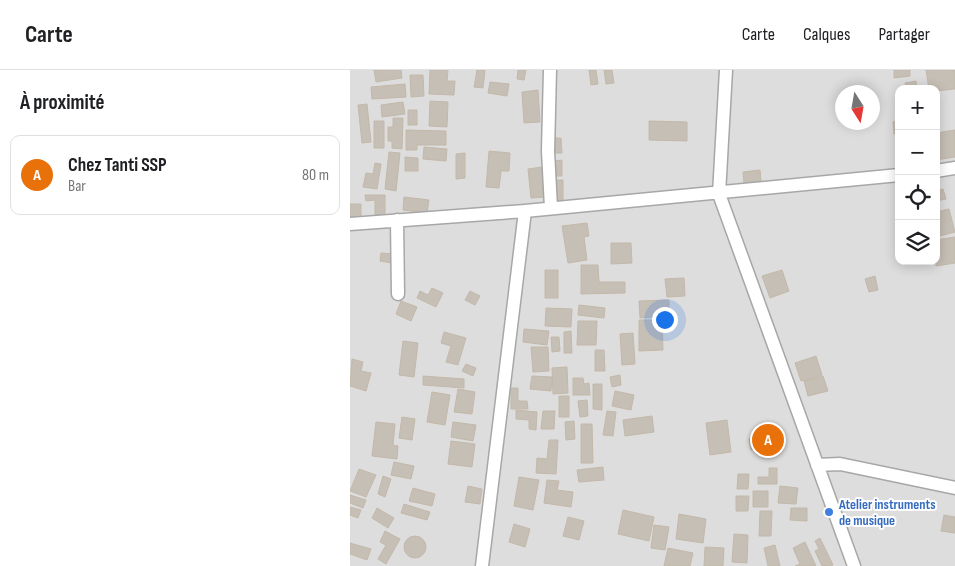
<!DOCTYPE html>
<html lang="fr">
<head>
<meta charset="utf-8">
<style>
	:root { --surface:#fff; --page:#f6f6f6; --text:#202124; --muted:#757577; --line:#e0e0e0; --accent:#db2777 }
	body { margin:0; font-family:"Sofia Sans Condensed",sans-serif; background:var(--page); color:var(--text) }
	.controls { position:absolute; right:15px; top:15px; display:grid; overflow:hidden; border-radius:10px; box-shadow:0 2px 12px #0003 }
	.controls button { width:45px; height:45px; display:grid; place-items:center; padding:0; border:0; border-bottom:1px solid var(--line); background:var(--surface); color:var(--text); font:25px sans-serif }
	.compass { position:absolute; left:485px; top:15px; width:45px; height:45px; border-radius:50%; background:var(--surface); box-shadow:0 2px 12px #0003; rotate:169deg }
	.you { position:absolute; left:314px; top:249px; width:18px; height:18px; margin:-12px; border:4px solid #fff; border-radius:50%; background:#1a73e8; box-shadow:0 0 0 8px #1a73e833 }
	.badge { display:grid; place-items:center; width:32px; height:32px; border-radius:50%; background:var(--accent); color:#fff; font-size:16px; font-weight:700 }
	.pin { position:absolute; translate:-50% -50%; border:2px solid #fff; box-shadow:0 1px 5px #0006 }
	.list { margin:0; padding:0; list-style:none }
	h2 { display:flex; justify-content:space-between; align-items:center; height:65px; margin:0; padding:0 20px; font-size:21px }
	h2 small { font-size:16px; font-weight:400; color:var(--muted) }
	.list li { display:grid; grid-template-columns:32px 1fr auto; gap:15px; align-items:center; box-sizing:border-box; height:80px; margin:0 10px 10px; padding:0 10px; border:1px solid var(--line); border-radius:10px }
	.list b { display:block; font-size:19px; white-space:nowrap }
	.list p { margin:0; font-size:16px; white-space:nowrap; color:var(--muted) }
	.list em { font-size:16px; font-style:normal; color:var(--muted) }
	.icon { flex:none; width:28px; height:28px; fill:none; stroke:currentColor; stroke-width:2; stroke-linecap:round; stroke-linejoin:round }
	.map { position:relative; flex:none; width:605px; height:496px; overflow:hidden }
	header { display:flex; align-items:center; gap:30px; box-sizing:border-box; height:70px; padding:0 25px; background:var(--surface); border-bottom:1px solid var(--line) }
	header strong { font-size:24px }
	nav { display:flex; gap:28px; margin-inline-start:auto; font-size:18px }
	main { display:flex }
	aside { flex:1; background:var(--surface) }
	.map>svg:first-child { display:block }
	.residential { fill:#dedddd; fill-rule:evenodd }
	.building { fill:#c6bfb6; stroke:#c3b8a9 }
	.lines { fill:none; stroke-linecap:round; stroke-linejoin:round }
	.street-casing { stroke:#a7a7a7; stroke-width:15 }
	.street { stroke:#fff; stroke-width:12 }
	.shop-dot { fill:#3f7fe0; stroke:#fff; stroke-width:2 }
	.labels { text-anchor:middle; stroke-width:4; stroke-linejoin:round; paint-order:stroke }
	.shop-label { font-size:14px; font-weight:bold; fill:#366cbe; stroke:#fff; text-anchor:start }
</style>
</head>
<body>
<header>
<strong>Carte</strong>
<nav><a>Carte</a><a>Calques</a><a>Partager</a></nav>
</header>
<main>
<aside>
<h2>À proximité<small></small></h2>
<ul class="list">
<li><span class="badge" style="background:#e8710a">A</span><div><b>Chez Tanti SSP</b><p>Bar</p></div><em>80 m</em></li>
</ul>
</aside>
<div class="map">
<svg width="605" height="496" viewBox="0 0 605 496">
	<rect width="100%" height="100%" fill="#f1efe7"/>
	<!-- residential -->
	<path class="residential" d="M0,0H605V496H0ZM549,19H586V191H549ZM492,22H522V52H492Z"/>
	<!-- building -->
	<path class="building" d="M24,0H51L52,8L26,12Z
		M80,0H98L97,11H105L104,25L79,24Z
		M127,0H135L133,18L124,17Z
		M168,0H176L174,10L167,9Z
		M239,0H246L248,14L241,15Z
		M254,0H262L264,13L256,14Z
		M544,0H560V6L544,8Z
		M576,0H605V19L586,21V19H579Z
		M60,5H73L74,26L61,27Z
		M566,11L567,19H556L555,13Z
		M140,12L159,14L157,26L138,23Z
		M55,14L56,27L22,29L21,17Z
		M188,20L190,52L174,53L172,22Z
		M80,31L98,32L97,57L79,56Z
		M53,32L55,44L32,47L31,35Z
		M17,34L21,72L12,73L8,35Z
		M58,40H67V55H58Z
		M43,48H53L52,79L42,78V71H38V57H43Z
		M24,51H34V78H24Z
		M299,51L337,52V71L299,70Z
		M548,51L549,64H544L543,52Z
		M56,60L96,61V75H67V80H56Z
		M605,60V87L586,90V63Z
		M203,68H211L212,83H203Z
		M74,77L97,79L96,91L73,89Z
		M139,81L160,83L159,101H151L149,118L136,117Z
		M39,82L50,83L46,121L35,119Z
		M115,83V108L106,109V84Z
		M55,87L68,88V101H55Z
		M212,90V106H204V91Z
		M25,93L31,94L27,119L13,117L16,103L23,104Z
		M192,97L195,127L181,128L178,99Z
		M410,100L411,111L394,113L393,102Z
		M205,110H213V130H205Z
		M593,119L596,129L586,131V121Z
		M15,125H35V145H25V130L16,131Z
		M54,127L79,130L77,143L53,140Z
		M0,134H11V150H0Z
		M599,139L605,162L586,167V142Z
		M237,153L239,166L234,167L237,190L218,193L212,156Z
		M605,167V193L586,196V170Z
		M261,173H281L282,193L261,194Z
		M31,183L43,184L42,193L30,191Z
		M231,195H248L249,212H275V223L231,224Z
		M195,200H208V228H195Z
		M432,200L439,221L420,228L412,206Z
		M525,206L528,220L519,222L515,209Z
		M334,208L335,226L317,227L315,209Z
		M82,218L93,223L86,237L67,228L70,221L78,225Z
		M120,221L130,226L125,235L115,230Z
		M319,230V246L290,248L289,231Z
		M51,231L67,237L61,251L46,244Z
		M229,235L255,238L254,248L228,245Z
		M196,238L222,239L221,257L195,256Z
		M289,250H312L313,280L289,281Z
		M228,251H247L246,275H227Z
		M174,259L199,261L197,275L173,272Z
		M221,261L222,283H214V262Z
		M94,262L116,268L108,295L96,292L101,276L91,273Z
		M283,263L285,294L272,295L270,264Z
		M201,267H209L210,281L202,282Z
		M53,271L68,273L64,307L49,305Z
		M181,277H198L199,301L183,302Z
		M245,280H254L255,301H245Z
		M466,286L472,305L451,311L445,293Z
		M2,289L13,292L11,301L21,303L16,321L0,316Z
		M116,294L126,298L123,306L112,301Z
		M217,297L218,323L203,324L202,298Z
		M270,305L271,315L262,317L260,307Z
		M73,306L114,309V318L73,315Z
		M182,306L202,307L201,321L180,319Z
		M473,306L478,321L458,326L454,311Z
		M223,308H233L234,314L239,313L240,325H223Z
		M243,314H252V340L243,339Z
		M161,318H168V331H177L178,339H161Z
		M108,319L125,322L122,344L104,342Z
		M265,321L284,325L281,340L262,336Z
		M82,322L100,325L95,355L77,352Z
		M209,326H219V347H209Z
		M237,330L238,346L230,347L228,331Z
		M166,340L187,342L186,360L179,359V350L166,349Z
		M193,341H205L204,359H191Z
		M257,341L266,342L263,366L253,365Z
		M302,346L304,362L275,366L273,350Z
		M52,347L65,349L62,370L49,368Z
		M377,350L381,382L360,385L356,353Z
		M224,351L225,369L216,370L215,352Z
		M26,352L45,354L43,375L48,376L47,389L22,386Z
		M103,352L126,355L123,371L101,367Z
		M231,354H242L243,393H231Z
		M422,360L431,374L401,380L399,369Z
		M199,370H208L206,404L186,403L187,388L197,389Z
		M101,371L125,374L122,397L98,394Z
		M44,392L64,396L61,409L41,405Z
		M253,397L254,410L229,412L227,400Z
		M419,398H427V414H408V407H419Z
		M9,399L26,405L16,427L0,421Z
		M388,404H399L398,419H387Z
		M33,406L41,409L35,427L28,424Z
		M169,407L189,410L183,440L164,436Z
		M197,410L209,411L207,420L223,422L221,437L194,433Z
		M118,416L132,419L130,434L115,432Z
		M430,416L448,418L446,434L428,433Z
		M63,418L85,424L82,436L59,431Z
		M403,421H418V437H403Z
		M0,425L16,430L13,438L0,433Z
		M386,426H399L398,441H386Z
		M54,434L80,442L77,450L51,443Z
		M0,437L11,440L8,448L0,445Z
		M27,438L44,448L38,458L22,448Z
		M441,438H457V451L440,450Z
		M273,440L304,447L299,471L268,464Z
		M410,441H422L421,466H409Z
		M329,444L356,449L353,473L326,469Z
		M594,445L605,447V463L591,461Z
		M218,447L234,451L229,470L213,466Z
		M164,454L180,459L175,477L159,472Z
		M304,455L319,457L315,480L301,478Z
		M35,461L50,469L36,494L28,489L36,475L30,472Z
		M384,464L398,465L397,493L382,492Z
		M54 477a11 11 0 1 1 22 0a11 11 0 1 1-22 0Z
		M470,468L483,495L481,496H472L465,481L469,479L465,471Z
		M455,472L466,496H445L450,494L443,478Z
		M0,473L21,479L17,490L0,484Z
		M425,475L430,496H418L414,478Z
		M355,477L374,478L373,496H354Z
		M318,478L343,483L340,496H314Z"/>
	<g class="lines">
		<defs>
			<path id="street" d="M200,0L198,81L201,138
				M376,0L369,124L504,496
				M586,101L605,98
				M47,150L48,224
				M0,154L175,141L549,105
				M467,395L490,394L605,418
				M132,496L175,141"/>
		</defs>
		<!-- street casing -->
		<use href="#street" class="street-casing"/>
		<!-- street -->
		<use href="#street" class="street"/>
	</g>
	<!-- markers -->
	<circle class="shop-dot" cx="479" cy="442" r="5"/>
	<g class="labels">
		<!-- shop labels -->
		<g class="shop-label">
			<text x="489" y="439">Atelier instruments<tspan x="489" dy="16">de musique</tspan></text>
		</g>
	</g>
</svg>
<div class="controls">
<button>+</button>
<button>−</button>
<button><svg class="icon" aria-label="locate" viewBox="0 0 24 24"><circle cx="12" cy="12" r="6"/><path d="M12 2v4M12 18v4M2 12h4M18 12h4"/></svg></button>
<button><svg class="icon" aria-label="layers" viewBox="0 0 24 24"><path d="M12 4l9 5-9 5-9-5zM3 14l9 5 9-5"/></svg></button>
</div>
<svg class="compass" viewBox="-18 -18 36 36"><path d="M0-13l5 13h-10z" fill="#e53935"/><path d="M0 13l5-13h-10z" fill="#757577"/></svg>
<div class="you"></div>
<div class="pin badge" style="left:418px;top:370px;background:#e8710a">A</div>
</div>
</main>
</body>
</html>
